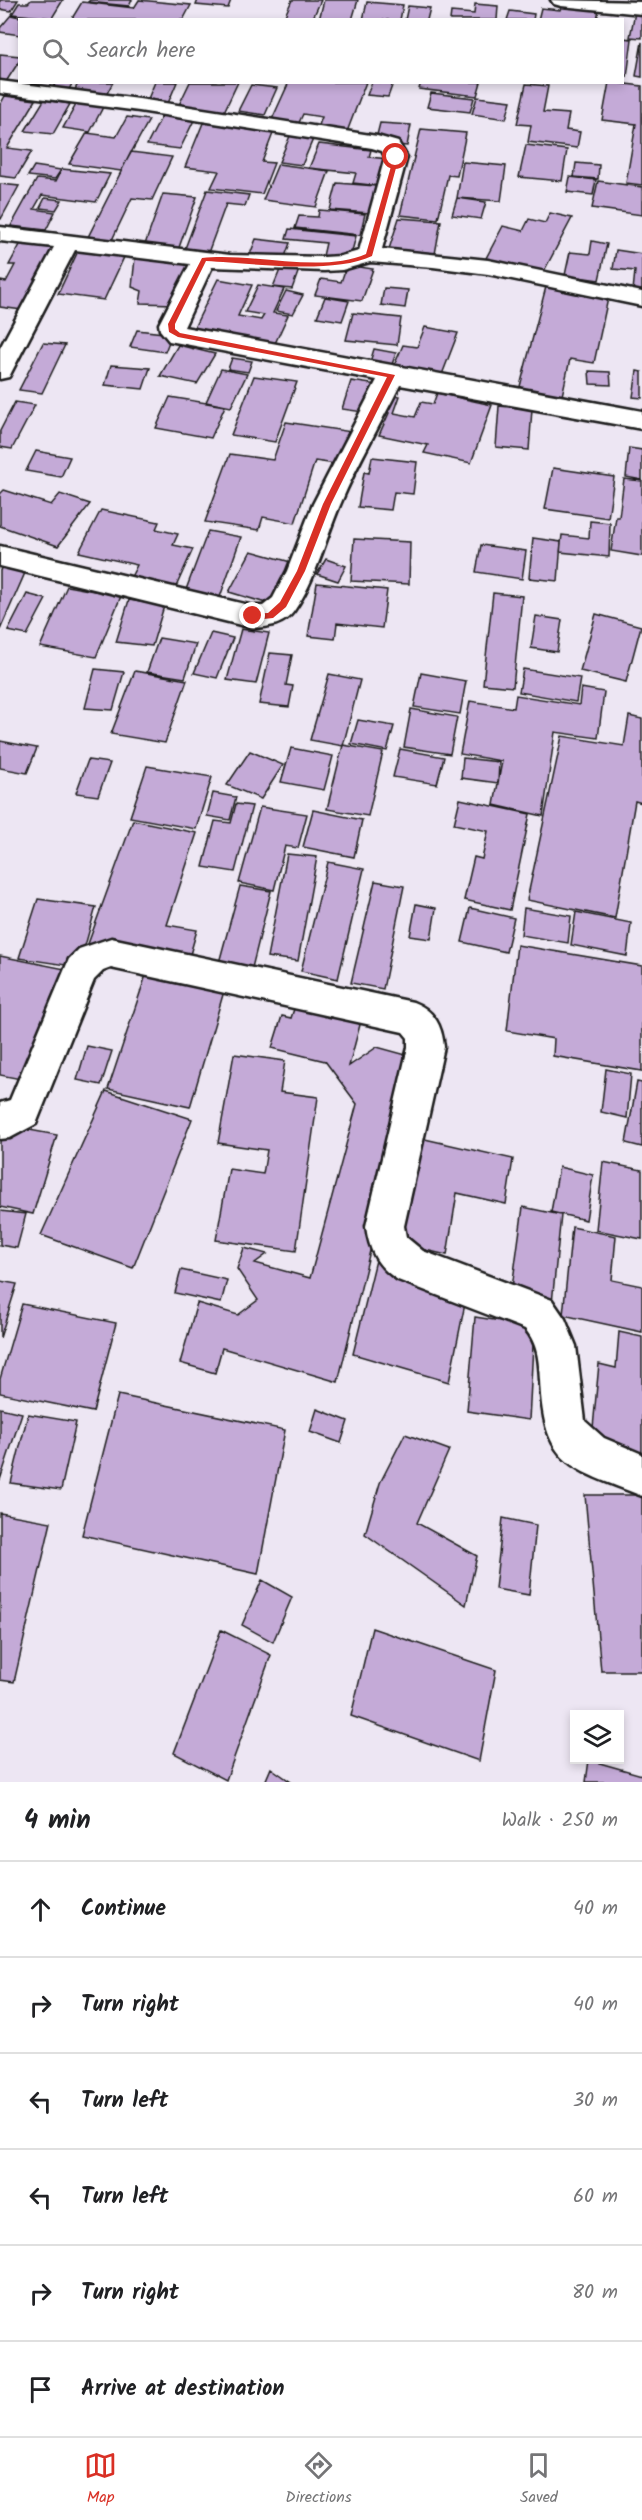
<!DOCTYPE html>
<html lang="en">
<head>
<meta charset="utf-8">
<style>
	:root { --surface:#fff; --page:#f2f2f2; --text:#202124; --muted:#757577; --line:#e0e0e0; --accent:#d93025 }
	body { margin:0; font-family:Kalam,sans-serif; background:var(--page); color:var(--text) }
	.controls { position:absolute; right:18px; bottom:18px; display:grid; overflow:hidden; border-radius:0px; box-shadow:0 3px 9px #0003 }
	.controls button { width:54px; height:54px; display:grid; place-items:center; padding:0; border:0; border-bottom:2px solid var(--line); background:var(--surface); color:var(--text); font:30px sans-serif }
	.stop { position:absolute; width:18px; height:18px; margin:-14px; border:4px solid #d93025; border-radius:50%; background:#fff }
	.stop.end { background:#d93025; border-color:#fff; box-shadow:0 2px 6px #0008 }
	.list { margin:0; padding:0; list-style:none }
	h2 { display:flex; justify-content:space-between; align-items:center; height:78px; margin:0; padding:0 24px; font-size:26px }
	h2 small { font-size:20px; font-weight:400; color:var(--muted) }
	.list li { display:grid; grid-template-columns:39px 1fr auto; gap:18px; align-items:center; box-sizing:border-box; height:96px; padding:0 24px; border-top:2px solid var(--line) }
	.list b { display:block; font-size:22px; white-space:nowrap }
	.list em { font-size:20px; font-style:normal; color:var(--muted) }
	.icon { flex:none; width:33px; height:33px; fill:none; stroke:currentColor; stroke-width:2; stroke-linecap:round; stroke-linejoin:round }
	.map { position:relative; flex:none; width:642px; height:1782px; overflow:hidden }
	.search { position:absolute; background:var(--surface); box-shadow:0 3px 9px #0003; left:18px; right:18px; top:18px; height:66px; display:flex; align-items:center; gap:15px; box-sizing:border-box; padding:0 21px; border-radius:0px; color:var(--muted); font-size:22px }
	.sheet { height:654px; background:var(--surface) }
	nav { display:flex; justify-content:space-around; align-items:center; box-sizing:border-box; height:84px; border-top:2px solid var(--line); background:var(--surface); font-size:16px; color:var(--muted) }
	nav a { display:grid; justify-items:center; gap:3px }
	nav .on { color:var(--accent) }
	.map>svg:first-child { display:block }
	.building { fill:#c4aad7; stroke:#1c1c1c; stroke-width:1.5 }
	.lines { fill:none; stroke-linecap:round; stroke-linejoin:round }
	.street-casing { stroke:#1c1c1c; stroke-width:5 }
	.street { fill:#fff; fill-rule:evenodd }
	.route { fill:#d93025 }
</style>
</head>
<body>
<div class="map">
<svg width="642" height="1782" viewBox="0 0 642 1782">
	<rect width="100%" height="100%" fill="#ede6f3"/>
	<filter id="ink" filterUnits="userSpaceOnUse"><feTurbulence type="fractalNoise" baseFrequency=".0167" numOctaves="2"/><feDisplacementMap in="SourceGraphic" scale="12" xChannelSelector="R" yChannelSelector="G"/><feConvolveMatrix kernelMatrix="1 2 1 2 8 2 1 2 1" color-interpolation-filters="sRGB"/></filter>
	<g filter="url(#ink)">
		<!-- building -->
		<path class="building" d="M0,0H18L11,11L0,9Z
			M31,0H63L52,18L12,14L19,3H28Z
			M90,0H132L129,6L88,2Z
			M139,0L191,5L183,20H71L82,2L134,8Z
			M198,0H231L228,8L196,5Z
			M292,0H321L312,20H283Z
			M324,0H358L352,20H319Z
			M367,2L403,5L400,20H363Z
			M475,4L498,6L497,20H450L451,12L474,14Z
			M562,5L599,9L597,20H538L541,8L560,10Z
			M408,6L430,8L427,20H405Z
			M510,11L534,14L533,20H507Z
			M635,12L642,13V38L630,37Z
			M11,15L33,20H20V35L0,32V28Z
			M622,38L632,39L627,77H622Z
			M642,42V77L636,76Z
			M0,54L20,56V60L2,88L0,87Z
			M56,82H73L68,91L52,90Z
			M79,82H113L104,99L72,95Z
			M155,82H177L166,108L145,106Z
			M190,82H238L222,116L176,111Z
			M289,82H366L345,137L316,133L322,117L303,114L296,129L269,126Z
			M372,82L393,83L388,97L367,95Z
			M421,82H481L477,96L419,89Z
			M609,82L642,86V185L626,183L636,124L602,120Z
			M526,84L548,86L543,112L569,114L566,130L580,132L577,148L528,142L531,125L517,124Z
			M251,85L277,88L265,115L238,111Z
			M431,93L474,98L470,112L427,107Z
			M5,96L36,100L7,148L32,151L16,178L0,176V105Z
			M477,97L511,101L506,119L472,114Z
			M44,100L70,104L53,134L25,131Z
			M77,103L103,107L90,132L63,128Z
			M164,112L196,116L180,149L147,145Z
			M127,117L149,120L121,171L69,164L87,133L116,137Z
			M203,123L274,131L262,162L274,163L262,194L211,188L219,171L185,167Z
			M380,123L411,125L407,146L375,143Z
			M421,129L466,133L457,176L448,175L438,219L400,215Z
			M290,136L313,139L302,165L279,162Z
			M319,144L371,150L369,157L389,159L380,186L353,183L356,173L309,168Z
			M526,145L567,150L562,181L519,177Z
			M131,152L172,157L152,200L132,198L111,242L87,239Z
			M463,162L506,166L501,201L457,198Z
			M576,163L599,165L598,179L574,177Z
			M278,164L329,171L316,207L263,200Z
			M34,166L61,170L55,179L28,176Z
			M62,169L110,174L96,202L42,195L34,209L55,212L46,230L11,226L37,179L56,181Z
			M570,177L596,180L593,195L567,192Z
			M598,181L642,187V215L592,208Z
			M337,183L376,186L370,213L330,210Z
			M0,184L19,186L1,219H0Z
			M207,190L249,195L245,206L226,204L205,261L181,259Z
			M163,194L197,197L177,253L143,250Z
			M45,198L62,200L56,210L40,208Z
			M457,198L486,202L481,219L452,215Z
			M319,210L365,214L360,235L295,228L299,216L318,217Z
			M550,213L572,218L543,273L485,260L503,226L523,231L529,219L545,223Z
			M399,218L441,221L435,254L389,249Z
			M289,229L356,236L350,259L323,256L326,243L286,239Z
			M256,239L290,243L283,262L249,257Z
			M592,241L607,244L599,280L565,275L570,252L590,254Z
			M21,243L70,249L37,312L0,307V281L6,282L15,265H9Z
			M79,249L125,255L104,300L58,294Z
			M616,250L642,254V292L633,291L635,271L613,269Z
			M135,258L193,264L174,304L140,303L142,291L132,287Z
			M282,265L300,267L292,289L273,287Z
			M347,265L373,269L362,301L315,295L321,279L341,282Z
			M218,279L252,285L238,316L261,320L264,315L245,312L258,285L284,289L273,313L288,315L272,350L190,336Z
			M548,279L610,289L594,363L570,359L560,405L517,398Z
			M384,288L408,290L405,308L381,305Z
			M286,291L303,295L293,314L276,311Z
			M325,297L349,301L342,321L317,317Z
			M353,313L401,318L397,345L346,340Z
			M425,327L458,333L438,385L390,375L403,345L417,347Z
			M137,330L172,334L165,352L130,347Z
			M43,343L65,345L42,393L19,390Z
			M178,345L215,354L197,384L160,376Z
			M374,349L396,353L389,373L368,369Z
			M232,358L252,361L248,372L228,369Z
			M111,365L150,368L143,389L105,385Z
			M221,369L247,374L231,407L206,402Z
			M589,371L610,372L611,385L590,384Z
			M637,371L642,372V398L633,397Z
			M254,376L297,382L275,442L231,435Z
			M351,381L378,385L370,413L342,409Z
			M385,393L400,396L394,413L415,417L421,402L433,404L437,393L492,405L471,463L424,453L428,445L379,435L389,413L378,410Z
			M170,397L225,406L211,438L156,428Z
			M15,402L35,405L12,449L0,447V431Z
			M499,406L532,409L529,450L496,447Z
			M286,422L352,432L342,465L315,461L295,523L263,517L259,530L205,522L230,454L273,460Z
			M629,448L642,450V480L626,477Z
			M36,451L70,457L61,477L26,471Z
			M372,457L417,462L413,494L394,492L391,510L358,507L364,472L369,473Z
			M553,468L614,477L608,518L545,509Z
			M624,479L642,481V556L611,551L616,517H619Z
			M4,490L51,505L60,494L90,504L58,546L0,526V494Z
			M101,510L159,522L156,529L178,534L173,545L193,549L175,589L130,579L137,565L79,552Z
			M590,521L610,523L609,557L560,552L562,535L589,538Z
			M208,531L241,537L219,600L184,595Z
			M533,538L561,542L558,581L529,578Z
			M354,539L410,542L409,584L351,581Z
			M481,545L526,551L522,579L476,572Z
			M251,551L298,564L276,606L229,592Z
			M326,559L346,566L338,581L317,574Z
			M3,563L28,566L0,630V571Z
			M317,583L387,590L382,628L337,623L335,639L308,636Z
			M67,586L121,596L96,657L40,647Z
			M493,593L522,596L513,687L483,684Z
			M27,594L46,599L27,635L8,631Z
			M129,600L164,606L152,646L116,642Z
			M596,614L641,626L626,682L580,671Z
			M536,616L562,620L557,652L531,648Z
			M241,629L269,633L256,684L227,680Z
			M211,633L233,638L217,678L194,673Z
			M159,638L196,644L185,678L147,672Z
			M270,653L292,655L286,685L293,686L289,707L259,704Z
			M95,669L124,672L113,710L85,708Z
			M523,669L580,678L576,702L519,692Z
			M135,671L187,680L165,743L111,734Z
			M421,673L466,681L460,714L414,707Z
			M329,674L360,680L343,746L310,740Z
			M581,688L604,692L598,738L555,732L543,816L494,805L502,761L460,754L470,701L514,708L516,695L579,705Z
			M411,709L457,717L450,754L404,747Z
			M629,716L642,719V803L635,801L615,918L527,900L562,736L624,746Z
			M358,720L394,726L387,751L351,744Z
			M0,741L37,748L27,773L0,768Z
			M343,745L383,752L368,816L327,809Z
			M291,748L333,756L324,790L281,782Z
			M400,749L444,757L437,784L393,777Z
			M250,751L283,765L261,799L227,785Z
			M463,758L499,762L498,783L461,778Z
			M88,760L110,763L98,796L76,793Z
			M147,766L212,777L196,829L130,817Z
			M213,793L236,797L230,820L207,816Z
			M460,799L530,814L510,910L464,900L474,857L482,859L488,831L454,824Z
			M236,804L252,806L235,872L203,867L215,821L231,823Z
			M260,807L307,814L298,848L285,846L274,890L239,883Z
			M313,810L362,820L354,857L303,847Z
			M133,820L197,833L167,925L197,930L187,965L88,944Z
			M287,854L317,857L298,961L267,957Z
			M328,862L364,869L338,979L301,971Z
			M375,881L404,886L383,989L351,983Z
			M240,886L271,891L250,976L217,970Z
			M38,899L96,907L79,967L19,958Z
			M416,904L436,908L431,939L410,936Z
			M470,908L514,918L506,952L462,942Z
			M524,908L571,916L568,943L521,935Z
			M576,912L631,923L627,956L571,945Z
			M517,945L642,966V1071L553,1056L554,1039L507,1031Z
			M0,956L70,970L31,1081L0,1075Z
			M150,963L227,981L190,1107L108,1089Z
			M295,1006L361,1021L349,1066L377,1047L417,1058L338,1382L222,1348L215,1373L180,1363L197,1303L238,1315L258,1300L237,1269L244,1248L267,1254L255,1263L310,1278L357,1104L325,1061L272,1048L282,1016L291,1018Z
			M87,1046L112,1051L101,1085L77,1080Z
			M234,1054L285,1061L280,1092L318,1097L296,1251L216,1240L229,1169L263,1174L267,1150L218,1143Z
			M606,1069L631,1074L627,1118L601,1112Z
			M637,1082L642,1083V1147L626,1143Z
			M106,1091L192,1119L133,1268L41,1235Z
			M2,1125L57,1135L33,1214L0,1207V1132Z
			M416,1137L513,1159L506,1204L457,1193L447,1255L395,1243Z
			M603,1162L642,1170V1239L596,1230Z
			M559,1167L593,1175L586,1220L551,1212Z
			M523,1207L561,1215L552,1303L511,1295Z
			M0,1211L26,1214L17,1248L0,1245Z
			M572,1227L616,1236L612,1280L642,1286V1332L563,1315Z
			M377,1256L467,1294L449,1382L353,1354Z
			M181,1270L227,1280L221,1303L175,1293Z
			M0,1281L17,1284L0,1338Z
			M22,1304L116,1323L93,1412L0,1393V1379Z
			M475,1317L534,1326L529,1420L467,1411Z
			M619,1332L642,1337V1472L590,1460L599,1364L616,1368Z
			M118,1395L285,1430L258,1574L82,1535Z
			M0,1408L22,1413L0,1480Z
			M317,1409L348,1421L341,1443L310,1432Z
			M28,1414L76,1422L61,1490L11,1483Z
			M405,1434L449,1450L417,1523L477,1556L466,1605L365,1534L380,1483Z
			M585,1495H642V1671H601Z
			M0,1513L51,1522L14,1682L0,1680Z
			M503,1518L536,1525L529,1595L495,1589Z
			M262,1580L292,1597L273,1642L242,1625Z
			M372,1628L496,1670L479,1761L351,1716Z
			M221,1630L271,1655L226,1780L174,1753Z
			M589,1760L642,1775V1782H586Z
			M271,1768L291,1782H265Z"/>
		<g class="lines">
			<defs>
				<path id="street" d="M551,0L642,2V14L561,6L554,4Z
					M0,81L139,99L377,136L398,142L407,157L382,249L488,260L642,292V306L488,274L433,267L370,262L342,270L324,271L212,267L184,327L642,411V429L400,385C380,425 357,464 340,505C325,540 316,580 294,611C284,625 269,627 253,628L0,566V546L253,606H263L273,598L287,571L313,504L377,380L169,341L160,330L159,324L190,264L75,250L12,371L9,377L0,379V348L54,247L0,241V227L230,255L324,257L341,256L359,251L385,157L382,151L372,148L139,111L0,93Z
					M111,938L413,1002C434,1010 442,1025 444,1047L404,1226L406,1237L423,1251L552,1300L565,1319L576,1346L585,1421L604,1438L642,1454V1496C570,1467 544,1467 540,1380C539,1360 538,1344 525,1329L398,1280C377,1267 369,1250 366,1226L408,1047V1038L403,1032L111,968L103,971L94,980L36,1124L10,1138L0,1139V1103L10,1100L69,959L79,949Z"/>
			</defs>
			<!-- street casing -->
			<use href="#street" class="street-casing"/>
			<!-- street -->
			<use href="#street" class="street"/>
		</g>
	</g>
	<!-- route -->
	<path class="route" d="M394,156L399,157L372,256C332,275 251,263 206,261L175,324V329L180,333L395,375L331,504L305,571L286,607L273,618L253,620L250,619V614L268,613L280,602L297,571L323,504L387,377L178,337L169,332L168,324L202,258C250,252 322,274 366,254Z"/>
</svg>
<div class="controls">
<button><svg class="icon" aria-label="layers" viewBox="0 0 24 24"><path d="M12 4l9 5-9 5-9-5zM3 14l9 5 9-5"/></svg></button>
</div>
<div class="stop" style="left:396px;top:157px"></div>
<div class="stop end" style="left:253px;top:616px"></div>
<div class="search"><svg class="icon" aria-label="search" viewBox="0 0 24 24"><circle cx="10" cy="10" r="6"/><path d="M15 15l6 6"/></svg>Search here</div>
</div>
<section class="sheet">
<h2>4 min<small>Walk · 250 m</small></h2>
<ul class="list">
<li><svg class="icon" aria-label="ahead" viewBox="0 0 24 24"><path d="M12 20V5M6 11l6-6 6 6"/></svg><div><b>Continue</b></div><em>40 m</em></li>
<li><svg class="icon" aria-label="right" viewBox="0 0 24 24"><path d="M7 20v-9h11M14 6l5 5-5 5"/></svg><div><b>Turn right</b></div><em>40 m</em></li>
<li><svg class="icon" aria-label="left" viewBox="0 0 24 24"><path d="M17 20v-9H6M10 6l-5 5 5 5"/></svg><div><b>Turn left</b></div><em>30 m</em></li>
<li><svg class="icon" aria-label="left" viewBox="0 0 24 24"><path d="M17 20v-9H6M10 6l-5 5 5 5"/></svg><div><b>Turn left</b></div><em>60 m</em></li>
<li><svg class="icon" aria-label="right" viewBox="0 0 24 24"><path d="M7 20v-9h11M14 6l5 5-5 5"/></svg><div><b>Turn right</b></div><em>80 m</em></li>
<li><svg class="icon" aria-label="arrive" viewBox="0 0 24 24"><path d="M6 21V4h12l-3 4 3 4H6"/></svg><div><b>Arrive at destination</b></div></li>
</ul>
</section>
<nav>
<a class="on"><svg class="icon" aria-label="map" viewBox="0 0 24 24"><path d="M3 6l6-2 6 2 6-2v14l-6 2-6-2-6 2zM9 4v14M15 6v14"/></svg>Map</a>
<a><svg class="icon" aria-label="directions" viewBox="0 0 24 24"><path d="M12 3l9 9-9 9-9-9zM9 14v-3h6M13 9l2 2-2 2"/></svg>Directions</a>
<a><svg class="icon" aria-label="saved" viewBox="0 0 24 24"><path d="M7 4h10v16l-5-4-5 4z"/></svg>Saved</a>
</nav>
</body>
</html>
